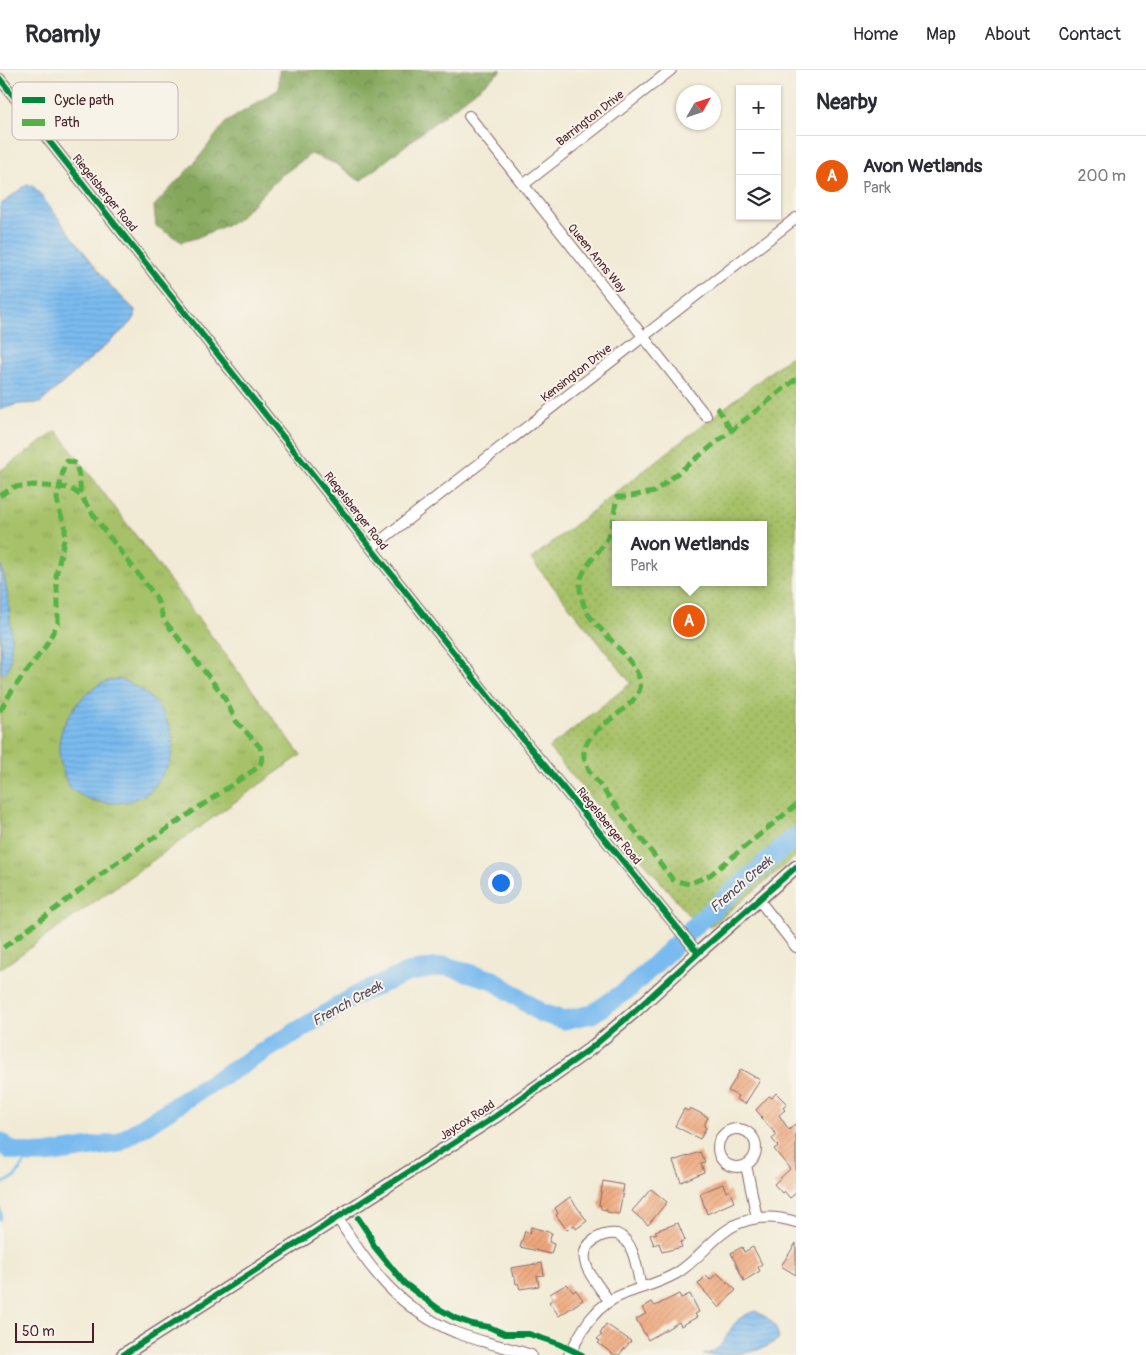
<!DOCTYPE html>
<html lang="en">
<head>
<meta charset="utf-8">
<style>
	:root { --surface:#fff; --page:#f2f2f3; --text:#2b2b33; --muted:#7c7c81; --line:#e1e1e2; --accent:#ea580c }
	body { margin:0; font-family:Pangolin,sans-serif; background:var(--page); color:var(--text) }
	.controls { position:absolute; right:15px; top:15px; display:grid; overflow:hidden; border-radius:0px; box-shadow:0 1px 4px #0004 }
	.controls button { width:45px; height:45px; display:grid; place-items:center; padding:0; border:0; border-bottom:1px solid var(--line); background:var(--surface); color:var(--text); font:25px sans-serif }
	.compass { position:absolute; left:676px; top:15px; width:45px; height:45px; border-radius:50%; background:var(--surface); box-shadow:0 1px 4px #0004; rotate:51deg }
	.scale { position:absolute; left:15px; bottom:12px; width:79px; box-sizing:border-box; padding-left:5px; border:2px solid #4a1f2b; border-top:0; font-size:14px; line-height:18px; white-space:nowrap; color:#4a1f2b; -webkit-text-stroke:4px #f7f3e8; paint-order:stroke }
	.you { position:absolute; left:500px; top:812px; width:18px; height:18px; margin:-12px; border:4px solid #fff; border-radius:50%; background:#1a73e8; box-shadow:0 0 0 8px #1a73e833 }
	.badge { display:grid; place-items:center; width:32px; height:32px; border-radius:50%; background:var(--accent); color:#fff; font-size:16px; font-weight:700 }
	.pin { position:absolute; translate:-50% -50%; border:2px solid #fff; box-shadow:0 1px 5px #0006 }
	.popup { position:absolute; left:612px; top:451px; width:155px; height:65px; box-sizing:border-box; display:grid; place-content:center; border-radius:0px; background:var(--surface); filter:drop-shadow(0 1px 4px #0005); font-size:16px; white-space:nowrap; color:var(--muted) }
	.popup b { font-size:19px; color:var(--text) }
	.popup::after { content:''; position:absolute; left:50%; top:100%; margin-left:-10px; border:10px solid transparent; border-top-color:var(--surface) }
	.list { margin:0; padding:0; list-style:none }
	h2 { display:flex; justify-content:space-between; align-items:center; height:65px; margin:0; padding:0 20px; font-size:21px }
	h2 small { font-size:16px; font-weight:400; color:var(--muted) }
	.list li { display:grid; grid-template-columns:32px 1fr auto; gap:15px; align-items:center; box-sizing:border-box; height:80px; padding:0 20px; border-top:1px solid var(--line) }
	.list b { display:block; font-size:19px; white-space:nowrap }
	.list p { margin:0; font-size:16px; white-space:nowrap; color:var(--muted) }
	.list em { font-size:16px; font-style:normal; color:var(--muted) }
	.icon { flex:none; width:28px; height:28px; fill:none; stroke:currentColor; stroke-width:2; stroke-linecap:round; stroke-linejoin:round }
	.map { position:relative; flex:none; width:796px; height:1285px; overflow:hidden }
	header { display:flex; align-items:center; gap:30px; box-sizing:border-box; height:70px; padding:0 25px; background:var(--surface); border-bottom:1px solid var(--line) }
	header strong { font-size:24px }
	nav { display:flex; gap:28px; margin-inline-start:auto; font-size:18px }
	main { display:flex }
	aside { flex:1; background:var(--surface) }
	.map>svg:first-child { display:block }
	.grass { fill:url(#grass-tufts); stroke:#787049 }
	.forest { fill:url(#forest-crowns); stroke:#676344 }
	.park { fill:url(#park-dots); stroke:#787049; fill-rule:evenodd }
	.water { fill:url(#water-rules); stroke:#626d8d }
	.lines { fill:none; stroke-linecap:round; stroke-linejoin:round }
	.stream { stroke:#7abbef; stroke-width:3 }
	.river { stroke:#7abbef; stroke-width:19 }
	.building { fill:url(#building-hatch) }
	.minor-casing { stroke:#846666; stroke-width:12 }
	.tertiary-casing { stroke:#846666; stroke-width:15 }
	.minor { stroke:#fff; stroke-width:10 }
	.tertiary { stroke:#fff; stroke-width:12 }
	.quiet { stroke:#57b146; stroke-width:5; stroke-dasharray:10 5; stroke-linecap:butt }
	.cycleway-casing { stroke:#f7f3e8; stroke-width:9 }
	.cycleway { stroke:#00873e; stroke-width:6 }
	.labels { text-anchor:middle; stroke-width:4; stroke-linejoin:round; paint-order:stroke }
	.street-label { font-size:12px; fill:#4a1f2b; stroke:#f7f3e8 }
	.water-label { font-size:14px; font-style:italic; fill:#584e66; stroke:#f7f3e8 }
	.key { fill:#f7f3e8; stroke:#c3b3af; stroke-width:1 }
	.key-label { font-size:14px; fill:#4a1f2b }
</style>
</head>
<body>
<header>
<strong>Roamly</strong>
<nav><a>Home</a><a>Map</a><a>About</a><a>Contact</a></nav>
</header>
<main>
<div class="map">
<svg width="796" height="1285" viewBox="0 0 796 1285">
	<defs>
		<pattern id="grass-tufts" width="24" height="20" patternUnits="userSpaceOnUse" patternTransform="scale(1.25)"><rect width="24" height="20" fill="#a6c167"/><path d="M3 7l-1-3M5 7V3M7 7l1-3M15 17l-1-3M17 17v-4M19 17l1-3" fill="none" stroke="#90a55a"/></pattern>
		<pattern id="forest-crowns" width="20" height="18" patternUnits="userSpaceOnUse" patternTransform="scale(1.25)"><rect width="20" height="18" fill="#84a75c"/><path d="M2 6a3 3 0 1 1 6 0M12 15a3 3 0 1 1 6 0" fill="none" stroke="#6e874c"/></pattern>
		<pattern id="park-dots" width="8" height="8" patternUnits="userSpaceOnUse" patternTransform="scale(1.25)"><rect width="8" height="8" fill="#a6c167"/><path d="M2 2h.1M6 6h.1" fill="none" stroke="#90a55a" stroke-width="1.8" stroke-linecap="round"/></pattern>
		<pattern id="water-rules" width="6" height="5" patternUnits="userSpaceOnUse" patternTransform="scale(1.25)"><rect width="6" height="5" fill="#7abbef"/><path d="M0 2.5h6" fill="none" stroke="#6ba0cd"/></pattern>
		<pattern id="building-hatch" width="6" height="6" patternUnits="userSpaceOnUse" patternTransform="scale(1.25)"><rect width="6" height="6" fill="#efa77c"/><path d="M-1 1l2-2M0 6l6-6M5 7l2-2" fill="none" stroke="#ce8f6b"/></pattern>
	</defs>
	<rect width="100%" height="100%" fill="#f7f3e8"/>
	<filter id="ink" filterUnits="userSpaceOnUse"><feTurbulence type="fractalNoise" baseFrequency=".02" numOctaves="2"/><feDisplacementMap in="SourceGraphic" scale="10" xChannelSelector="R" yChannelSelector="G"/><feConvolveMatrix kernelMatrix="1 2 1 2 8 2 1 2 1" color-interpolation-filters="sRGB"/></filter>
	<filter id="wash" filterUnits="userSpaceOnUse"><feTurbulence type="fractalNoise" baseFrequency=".0096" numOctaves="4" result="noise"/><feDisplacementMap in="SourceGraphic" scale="20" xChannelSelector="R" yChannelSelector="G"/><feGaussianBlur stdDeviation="1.12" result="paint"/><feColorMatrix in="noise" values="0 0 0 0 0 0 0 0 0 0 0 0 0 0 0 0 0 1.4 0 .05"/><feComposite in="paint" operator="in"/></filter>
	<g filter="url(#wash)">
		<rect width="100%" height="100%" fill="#f1ead5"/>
		<!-- grass -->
		<path class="grass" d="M57,361L301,685L0,899V401Z"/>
		<!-- forest -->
		<path class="forest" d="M279,0H502L360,111L336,94L311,84L282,105L236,151L196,168L182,172L156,156L154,136L197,90L225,53L279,19Z"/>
		<!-- park -->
		<path class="park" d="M796,282V786L710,857L690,847L549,678L631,613L531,489ZM615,455H763V512H615Z"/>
		<!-- water -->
		<path class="water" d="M26,115L33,116L40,124L110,216L135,240V247L131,253L40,333L17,334L0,340V135Z
			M0,494C8,510 15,579 9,596C8,601 5,602 1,604Z
			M118,609C148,616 177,651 172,683C171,693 163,702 159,710C142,739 98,738 74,721C68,717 65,708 63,701C55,676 59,658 75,637C86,622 99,611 118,609Z
			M755,1241C770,1249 776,1252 779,1269C760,1285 728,1285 703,1285C709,1283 715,1281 720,1276C734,1258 730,1250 755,1241Z"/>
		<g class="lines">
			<!-- stream -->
			<path class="stream" d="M0,1115L15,1107L30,1084
				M0,1140L1,1144L0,1149"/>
			<!-- river -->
			<path class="river" d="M0,1072L10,1080L30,1084H46L118,1073L195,1023L360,923L409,902L446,896L493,910L541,943L564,950L592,944L630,918L706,845L796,766"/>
		</g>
		<g id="blocks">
			<!-- building -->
			<path class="building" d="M741,999L760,1010L745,1034L736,1029L738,1026L728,1021Z
				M776,1023L787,1034L783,1038L785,1040L779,1045L789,1060L796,1053V1123L790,1128L784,1121L782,1123L774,1114L790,1099L774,1079L778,1076L772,1069L777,1065L761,1048L762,1047L756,1040L769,1026L772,1028Z
				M690,1038L708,1047L704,1056L706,1058L700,1069L675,1056L684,1039L688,1041Z
				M700,1082L705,1093L701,1094L704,1102L681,1112L673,1091Z
				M603,1111L624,1115L619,1144L607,1142V1140L601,1139V1136L599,1135Z
				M723,1114L726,1122L729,1120L734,1132L707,1144L700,1123Z
				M651,1119L667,1132L648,1155L632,1141Z
				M570,1127L587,1151L576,1159L574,1155L567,1160L556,1145L558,1143L555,1138Z
				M678,1153L685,1170L680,1172L682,1177L662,1182L659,1173L654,1175L650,1165L657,1163L655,1161Z
				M531,1157L552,1163L549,1172L554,1174L551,1184L520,1177L525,1161L530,1163Z
				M796,1173V1205L781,1196Z
				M742,1177L744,1182L753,1177L762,1194L758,1197L760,1201L744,1211L731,1183Z
				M542,1193L544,1205L537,1206L539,1216L520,1219L518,1213L516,1214L515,1207H513L511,1198Z
				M717,1203L736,1220L719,1238L698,1214L706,1206L710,1210Z
				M567,1214L573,1222L576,1220L583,1230L559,1246L549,1232L553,1229L550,1224Z
				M679,1224L681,1228L690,1224L699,1242L695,1244L697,1247L681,1256L679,1252L648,1270L636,1249L646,1244L642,1238L652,1232L655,1236Z
				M606,1254L631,1271L619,1285H614L598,1273L600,1271L597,1269L602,1265L600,1264Z"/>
		</g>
	</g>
	<g filter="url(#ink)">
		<use href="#blocks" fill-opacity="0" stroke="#846666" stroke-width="1"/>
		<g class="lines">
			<defs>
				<path id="minor" d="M0,9L492,631L698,883
					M469,46L706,346
					M523,115L671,0
					M371,478L796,148
					M758,829L796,877
					M718 1078a19 19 0 1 1 38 0a19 19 0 1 1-38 0Z
					M746,1095L757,1148
					M337,1147C371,1200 397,1238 457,1263C481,1272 507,1277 531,1285
					M609,1231C598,1214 570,1187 594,1170C601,1165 608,1163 617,1164C635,1171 637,1201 641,1218
					M569,1285C582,1260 595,1234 624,1224C642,1217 660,1213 677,1203C695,1192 707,1175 723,1163C744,1146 771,1144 796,1152"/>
				<path id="tertiary" d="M123,1285L496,1046L590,979L634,942L698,883L796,797"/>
			</defs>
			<!-- minor casing -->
			<use href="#minor" class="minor-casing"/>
			<!-- tertiary casing -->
			<use href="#tertiary" class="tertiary-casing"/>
			<!-- minor -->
			<use href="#minor" class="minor"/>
			<!-- tertiary -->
			<use href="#tertiary" class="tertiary"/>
			<!-- quiet -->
			<path class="quiet" d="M796,309L654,422L625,427H617C614,439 614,456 608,467C601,482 579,499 580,516C580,525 583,534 587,542C597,560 646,598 640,618C633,643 580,659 584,687C585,691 588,697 589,701L673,810L689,814L710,805L796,735
				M717,337L731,360
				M0,426L13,417L34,415L70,418L80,425L101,456L156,527L164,550L223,625L236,651L260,677L262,686L261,693L254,700L115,794L0,880
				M0,641L11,622L45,577L58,553V533L56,506L65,465V455L60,443L57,429L64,396L67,391L75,393C79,403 81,414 80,425"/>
			<defs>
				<path id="cycleway" d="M0,9L492,631L698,883
					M358,1148L370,1166L374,1176L404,1213L436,1237L455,1248L472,1254L489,1257L505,1264H529L559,1274L582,1285
					M123,1285L496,1046L590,979L634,942L698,883L796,797"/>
			</defs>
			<!-- cycleway casing -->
			<use href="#cycleway" class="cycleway-casing"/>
			<!-- cycleway -->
			<use href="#cycleway" class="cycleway"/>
		</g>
	</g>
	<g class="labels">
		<!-- street labels -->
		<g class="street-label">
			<text transform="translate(590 48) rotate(-38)" y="4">Barrington Drive</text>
			<text transform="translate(105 123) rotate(51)" y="4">Riegelsberger Road</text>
			<text transform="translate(597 188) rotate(51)" y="4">Queen Anns Way</text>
			<text transform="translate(576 303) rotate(-38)" y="4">Kensington Drive</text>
			<text transform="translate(356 441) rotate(52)" y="4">Riegelsberger Road</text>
			<text transform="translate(609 756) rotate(51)" y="4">Riegelsberger Road</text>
			<text transform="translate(467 1050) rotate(-33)" y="4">Jaycox Road</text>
		</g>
		<!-- water labels -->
		<g class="water-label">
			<text transform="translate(741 814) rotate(-41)" y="5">French Creek</text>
			<text transform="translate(347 933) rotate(-29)" y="5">French Creek</text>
		</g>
	</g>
	<!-- legend -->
	<rect x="12" y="12" width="166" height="58" rx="8" class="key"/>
	<rect x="22" y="27" width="23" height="6" fill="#00873e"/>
	<rect x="22" y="49" width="23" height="7" fill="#57b146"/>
	<g class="key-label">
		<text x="54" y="35">Cycle path</text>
		<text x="54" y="57">Path</text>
	</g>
</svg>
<div class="controls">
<button>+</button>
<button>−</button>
<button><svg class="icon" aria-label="layers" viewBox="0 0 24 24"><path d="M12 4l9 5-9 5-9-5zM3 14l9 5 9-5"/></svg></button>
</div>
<svg class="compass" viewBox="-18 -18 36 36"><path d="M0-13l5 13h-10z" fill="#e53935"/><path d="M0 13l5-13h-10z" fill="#7c7c81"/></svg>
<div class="scale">50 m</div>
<div class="you"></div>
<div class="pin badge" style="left:689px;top:551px">A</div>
<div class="popup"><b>Avon Wetlands</b>Park</div>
</div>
<aside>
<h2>Nearby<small></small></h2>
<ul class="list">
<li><span class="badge">A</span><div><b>Avon Wetlands</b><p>Park</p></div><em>200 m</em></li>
</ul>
</aside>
</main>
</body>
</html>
